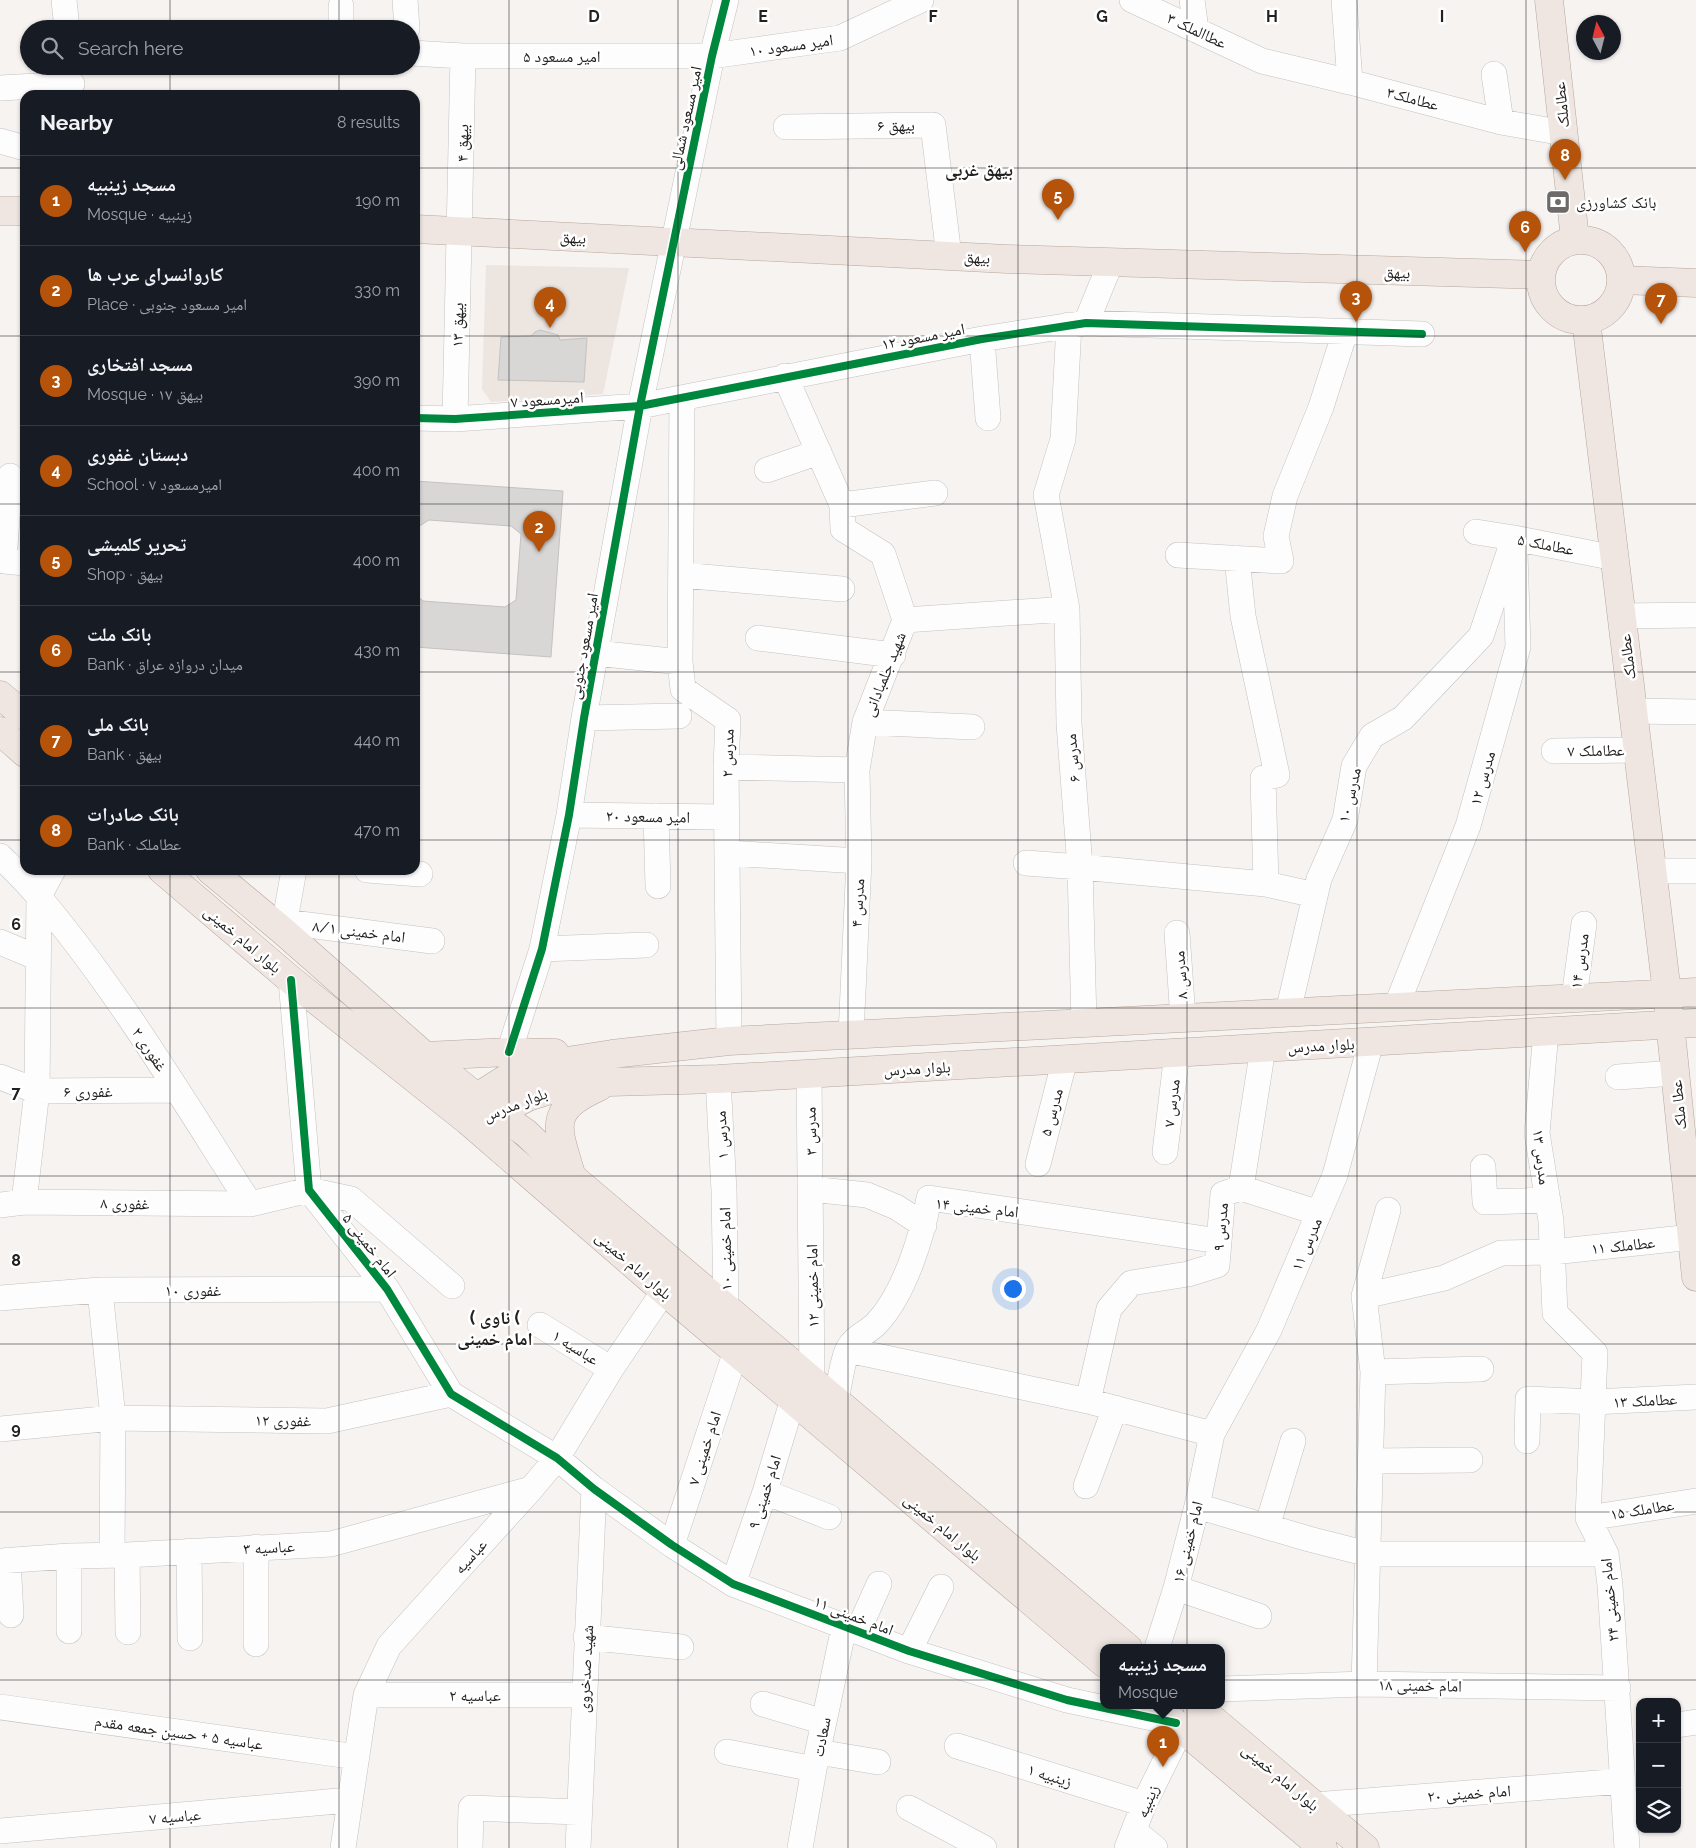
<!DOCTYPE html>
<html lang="en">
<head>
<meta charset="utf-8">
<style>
	:root { --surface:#171b24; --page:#20242c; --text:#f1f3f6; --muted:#9ea1a6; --line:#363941; --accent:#b45309 }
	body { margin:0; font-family:Raleway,"Noto Naskh Arabic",sans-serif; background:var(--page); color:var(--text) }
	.controls { position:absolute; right:15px; bottom:15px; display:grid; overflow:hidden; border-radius:10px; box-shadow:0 1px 4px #0004 }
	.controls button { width:45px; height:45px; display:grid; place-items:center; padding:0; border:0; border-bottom:1px solid var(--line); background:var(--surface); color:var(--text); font:25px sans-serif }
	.compass { position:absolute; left:1576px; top:15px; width:45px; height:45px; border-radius:50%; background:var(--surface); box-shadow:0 1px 4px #0004; rotate:353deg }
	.you { position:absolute; left:1012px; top:1288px; width:18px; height:18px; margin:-12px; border:4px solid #fff; border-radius:50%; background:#1a73e8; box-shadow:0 0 0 8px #1a73e833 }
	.badge { display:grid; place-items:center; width:32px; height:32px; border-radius:50%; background:var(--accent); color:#fff; font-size:16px; font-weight:700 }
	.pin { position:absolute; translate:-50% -41px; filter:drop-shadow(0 1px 2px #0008) }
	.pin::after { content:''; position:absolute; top:26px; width:18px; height:15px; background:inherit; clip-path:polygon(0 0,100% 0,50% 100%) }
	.popup { position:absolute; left:1100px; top:1644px; width:125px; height:65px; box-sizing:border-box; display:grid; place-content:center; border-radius:10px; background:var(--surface); filter:drop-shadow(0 1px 4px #0005); font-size:16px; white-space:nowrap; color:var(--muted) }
	.popup b { font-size:19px; color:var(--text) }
	.popup::after { content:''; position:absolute; left:50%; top:100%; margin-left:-10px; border:10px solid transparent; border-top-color:var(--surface) }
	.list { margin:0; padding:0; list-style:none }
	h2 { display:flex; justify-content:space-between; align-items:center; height:65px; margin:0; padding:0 20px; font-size:21px }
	h2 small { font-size:16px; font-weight:400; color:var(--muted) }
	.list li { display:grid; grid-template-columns:32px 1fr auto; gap:15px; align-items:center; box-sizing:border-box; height:90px; padding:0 20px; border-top:1px solid var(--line) }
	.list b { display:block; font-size:19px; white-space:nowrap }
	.list p { margin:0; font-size:16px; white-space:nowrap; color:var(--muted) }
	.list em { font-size:16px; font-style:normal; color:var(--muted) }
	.icon { flex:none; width:28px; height:28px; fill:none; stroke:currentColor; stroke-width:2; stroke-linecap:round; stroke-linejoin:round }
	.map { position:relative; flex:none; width:1696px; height:1848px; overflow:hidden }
	.search { position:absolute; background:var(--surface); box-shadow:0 1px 4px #0004; left:20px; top:20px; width:400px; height:55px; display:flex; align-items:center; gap:12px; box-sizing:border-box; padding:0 18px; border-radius:28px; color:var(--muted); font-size:19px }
	.panel { position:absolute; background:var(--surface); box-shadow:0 1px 4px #0004; left:20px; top:90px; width:400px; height:785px; border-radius:15px }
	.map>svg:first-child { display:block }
	.built { fill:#ede5e0 }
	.building { fill:#d9d6d6; stroke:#c4c3c1 }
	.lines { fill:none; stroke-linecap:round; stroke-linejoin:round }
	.minor-casing { stroke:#c4c2c1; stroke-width:26 }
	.major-casing { stroke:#b7a69c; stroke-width:29 }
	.minor { stroke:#fefdfd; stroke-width:25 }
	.major { stroke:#efe6e1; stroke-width:28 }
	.cycleway-casing { stroke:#fff; stroke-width:11 }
	.cycleway { stroke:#00873e; stroke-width:8 }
	.grid { fill:none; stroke:#232120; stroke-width:1; stroke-opacity:0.55 }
	.labels { text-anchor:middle; stroke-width:5; stroke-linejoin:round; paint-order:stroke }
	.street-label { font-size:16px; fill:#232120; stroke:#fff }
	.poi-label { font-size:16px; fill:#232120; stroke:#fff; text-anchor:start }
	.neighbourhood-label { font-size:18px; font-weight:bold; fill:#232120; stroke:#fff }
	.grid-label { font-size:16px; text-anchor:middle; font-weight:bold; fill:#232120; stroke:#fff; stroke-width:5; stroke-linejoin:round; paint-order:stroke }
</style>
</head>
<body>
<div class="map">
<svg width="1696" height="1848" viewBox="0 0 1696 1848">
	<rect width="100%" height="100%" fill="#f6f3f1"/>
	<!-- built -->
	<path class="built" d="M486,265L629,268L603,394L491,402L482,389Z"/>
	<!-- building -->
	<path class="building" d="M540,330L558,335L560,340L587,338L584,382L498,380L501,337L531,336L535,332Z
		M415,481L563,491L551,657L415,647V594L423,601L505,607L516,600L521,534L511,526L429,520L418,527L415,570Z"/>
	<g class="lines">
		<defs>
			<path id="minor" d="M64,0L67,29
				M405,0L407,29
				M1132,0L1262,61L1350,82L1501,122L1564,133
				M1192,0L1196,30
				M1344,0L1350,82
				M341,29V6
				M411,53L463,56H712L840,38L921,0
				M1494,74L1501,122
				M0,88L72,84
				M786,127L933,125L949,256
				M0,141L25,148
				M1086,323L1111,262
				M1069,325L1063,439L1046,495L1067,609L1069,724L1080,867L1084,1023
				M982,339L988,418
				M785,376L842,505L843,529L883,554L905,620L865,722L857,770L859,861L851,1035
				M682,399L680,662L683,689L728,720L726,767L729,1041
				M415,418L455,419L640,406L982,339L1086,323L1422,334
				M455,419L463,56
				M767,470L819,452
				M10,476L4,561L25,563
				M842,505L935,493
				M1476,532L1514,538L1615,558
				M1178,555L1281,561L1276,536L1285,496L1321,407L1345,332
				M1237,558L1243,616L1277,775L1263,778L1266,884
				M681,575L842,589
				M1622,616L1696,615
				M905,620L1067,609
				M758,638L893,655
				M596,653L680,662
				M1633,711L1696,712
				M584,718L679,716
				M865,722L972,727
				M1554,751L1638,750
				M726,767L857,770
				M569,815L726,817
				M656,816L658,886
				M728,853L859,861
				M0,856C13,869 27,882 39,897C119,992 183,1100 250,1204L309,1190L351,1199L452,1286
				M1026,863L1080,867L1266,884L1315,895
				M367,870L420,874
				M1652,871H1696
				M285,922L432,941
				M283,931L294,870
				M1177,933L1183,1018
				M0,942L38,958
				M542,949L646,945
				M291,980L309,1190L387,1289L451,1394L557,1458L594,1489L672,1545L733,1584L909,1651L1067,1700L1176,1723
				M1574,998L1584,924
				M1396,1007L1468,826L1518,647L1515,553
				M1288,1012L1319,879L1345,820L1354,766L1372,736L1403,718L1481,636L1514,538
				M1546,1032L1537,1133L1551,1221L1555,1313L1595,1353L1588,1518L1606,1554L1610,1585L1627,1848
				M509,1052L542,949L569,815L584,718L640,406L712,56L726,0
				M809,1074L812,1382
				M0,1077L37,1091L177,1090
				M1618,1077L1675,1073
				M718,1079L724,1191L726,1307
				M1165,1152L1177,1053
				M1038,1164L1065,1059
				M1483,1167L1485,1202L1548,1200
				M1241,1188L1319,1213
				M811,1189L867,1195L896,1207L924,1225
				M24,1202L37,1091L39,896L53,870
				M0,1205L24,1202L250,1204
				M100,1290L113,1418L112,1555
				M1364,1296L1444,1278L1501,1253L1553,1252L1692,1237
				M0,1298L100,1290L387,1289
				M540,1325L611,1369
				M848,1350L1088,1401L1212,1434
				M1373,1372L1481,1369
				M836,1401C839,1387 842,1361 848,1349C854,1337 867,1333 876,1324C904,1295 922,1237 929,1198L1219,1241
				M1088,1401L1109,1309L1131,1283L1188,1274L1217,1265L1223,1194L1241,1188L1263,1048
				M0,1429L113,1418L327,1421L451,1394
				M1527,1441L1528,1399L1594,1402L1696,1397
				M1371,1461L1470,1460
				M1086,1486L1115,1408
				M765,1492L829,1517
				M1197,1506L1309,1539L1368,1554H1606
				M1588,1518L1696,1501
				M1267,1527L1293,1441
				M672,1545L736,1351
				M189,1551L190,1638
				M127,1555L128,1632
				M8,1560L11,1615
				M0,1561L69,1556L127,1555L331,1544L531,1489
				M733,1584L765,1492L793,1399
				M1176,1588L1259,1616
				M69,1631V1556
				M858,1631L879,1584
				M586,1637L681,1647
				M256,1644V1547
				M1157,1648L1176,1588L1197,1506L1212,1434L1269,1330L1335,1175L1371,1042
				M909,1651L941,1587
				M1364,1684L1373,1372L1364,1296L1388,1210
				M1222,1689L1364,1684L1618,1688
				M366,1695H584
				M763,1704L824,1722
				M0,1707L357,1757
				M1677,1725L1696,1722
				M957,1746L1144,1804
				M727,1752L814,1769
				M818,1752L878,1762
				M1314,1805L1623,1781
				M909,1808L984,1848
				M0,1831L349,1800
				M1134,1831L1155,1848
				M343,1848L366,1695L389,1646L531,1489L557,1458L611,1369L664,1291
				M470,1848L471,1808L579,1812
				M578,1848L594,1489
				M800,1848L814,1769L844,1627
				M1127,1848L1144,1804L1181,1729"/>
			<path id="major" d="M1549,0L1575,239
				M0,211H25
				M415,229L1007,259L1540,275
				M1541 280a40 40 0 1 1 80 0a40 40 0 1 1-80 0Z
				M1622,280L1696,283
				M1586,320L1667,993L1696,1277
				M0,695L25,716
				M0,731L25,753
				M162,870L291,980L468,1121L664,1291L1104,1663
				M210,870L283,931L425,1056L497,1113L526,1133L572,1177L1128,1648
				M425,1056L509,1052L555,1053
				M468,1121L477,1097L512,1075L535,1066L612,1054L729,1041L1696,992
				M468,1121L497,1113L528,1097L557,1088L609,1082L718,1079L1696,1023
				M571,1174C557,1127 547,1110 599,1087
				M1155,1706L1323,1848
				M1197,1706L1365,1848"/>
		</defs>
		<!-- minor casing -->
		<use href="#minor" class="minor-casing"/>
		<!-- major casing -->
		<use href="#major" class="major-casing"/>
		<!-- minor -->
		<use href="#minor" class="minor"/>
		<!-- major -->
		<use href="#major" class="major"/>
		<defs>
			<path id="cycleway" d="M415,418L455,419L640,406L982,339L1086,323L1422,334
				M291,980L309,1190L387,1289L451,1394L557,1458L594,1489L672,1545L733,1584L909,1651L1067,1700L1176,1723
				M509,1052L542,949L569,815L584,718L640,406L712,56L726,0"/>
		</defs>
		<!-- cycleway casing -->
		<use href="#cycleway" class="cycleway-casing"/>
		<!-- cycleway -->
		<use href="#cycleway" class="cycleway"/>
	</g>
	<!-- grid -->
	<path class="grid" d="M170,0V29M339,0V29M509,0V1848M678,0V1848M848,0V1848M1018,0V1848M1187,0V1848M1357,0V1848M1526,0V1848M170,66V95M339,66V95M0,168H25M415,168H1696M0,336H25M415,336H1696M0,504H25M415,504H1696M0,672H25M415,672H1696M0,840H25M415,840H1696M170,870V1848M339,870V1848M0,1008H1696M0,1176H1696M0,1344H1696M0,1512H1696M0,1680H1696"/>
	<!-- icons -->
	<defs>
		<symbol id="bank-square" viewBox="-11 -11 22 22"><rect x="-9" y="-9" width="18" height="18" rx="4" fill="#6d6a69" stroke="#fff"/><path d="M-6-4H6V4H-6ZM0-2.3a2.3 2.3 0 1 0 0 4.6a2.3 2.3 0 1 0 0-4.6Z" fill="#fff"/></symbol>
	</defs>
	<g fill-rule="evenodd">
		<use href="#bank-square" x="1544" y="188" width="28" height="28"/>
	</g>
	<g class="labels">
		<!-- street labels -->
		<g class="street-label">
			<text transform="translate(1197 30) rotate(25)" y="6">عطاالملک ۳</text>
			<text transform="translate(791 45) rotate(-8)" y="6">امیر مسعود ۱۰</text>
			<text x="562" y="62">امیر مسعود ۵</text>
			<text transform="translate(1413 98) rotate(15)" y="6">عطاملک۳</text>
			<text transform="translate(1561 105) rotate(-96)" y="6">عطاملک</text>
			<text transform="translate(685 118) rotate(-78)" y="6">امیر مسعود شمالی</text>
			<text transform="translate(896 125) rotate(-1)" y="6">بیهق ۶</text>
			<text transform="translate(462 143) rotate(-89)" y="6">بیهق ۴</text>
			<text transform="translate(573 237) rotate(3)" y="6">بیهق</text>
			<text transform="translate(977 257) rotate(3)" y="6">بیهق</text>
			<text transform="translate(1397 272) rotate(2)" y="6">بیهق</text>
			<text transform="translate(457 325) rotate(-89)" y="6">بیهق ۱۳</text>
			<text transform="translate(923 336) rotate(-11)" y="6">امیر مسعود ۱۲</text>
			<text transform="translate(547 399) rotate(-4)" y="6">امیرمسعود ۷</text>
			<text transform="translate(1546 544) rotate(11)" y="6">عطاملک ۵</text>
			<text transform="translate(583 646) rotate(-80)" y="6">امیر مسعود جنوبی</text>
			<text transform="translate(1627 657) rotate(-97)" y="6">عطاملک</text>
			<text transform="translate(884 674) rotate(-68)" y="6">شهید جلمبادانی</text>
			<text transform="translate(1596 750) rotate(-1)" y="6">عطاملک ۷</text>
			<text transform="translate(727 753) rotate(-88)" y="6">مدرس ۲</text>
			<text transform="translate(1072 758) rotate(-95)" y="6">مدرس ۶</text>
			<text transform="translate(1482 778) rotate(-74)" y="6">مدرس ۱۲</text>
			<text transform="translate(1349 795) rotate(-77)" y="6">مدرس ۱۰</text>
			<text transform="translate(648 816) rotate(1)" y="6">امیر مسعود ۲۰</text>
			<text transform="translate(857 903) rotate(-87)" y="6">مدرس ۴</text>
			<text transform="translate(359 931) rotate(7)" y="6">امام خمینی ۸/۱</text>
			<text transform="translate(243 939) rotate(40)" y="6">بلوار امام خمینی</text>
			<text transform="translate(1579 961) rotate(-82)" y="6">مدرس ۱۴</text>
			<text transform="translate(1180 975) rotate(-94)" y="6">مدرس ۸</text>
			<text transform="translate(1321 1045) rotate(-3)" y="6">بلوار مدرس</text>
			<text transform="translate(150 1049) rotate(56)" y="6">غفوری ۲</text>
			<text transform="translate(917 1068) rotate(-3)" y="6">بلوار مدرس</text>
			<text x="88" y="1097">غفوری ۶</text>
			<text transform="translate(1171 1103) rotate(-83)" y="6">مدرس ۷</text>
			<text transform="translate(515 1104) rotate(-21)" y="6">بلوار مدرس</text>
			<text transform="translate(1678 1105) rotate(-96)" y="6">عطا ملک</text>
			<text transform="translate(1051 1112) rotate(-75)" y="6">مدرس ۵</text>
			<text transform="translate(810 1131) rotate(-91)" y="6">مدرس ۳</text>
			<text transform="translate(721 1135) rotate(-93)" y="6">مدرس ۱</text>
			<text transform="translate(1542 1157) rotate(83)" y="6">مدرس ۱۳</text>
			<text transform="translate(125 1203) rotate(1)" y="6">غفوری ۸</text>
			<text transform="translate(977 1207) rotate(6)" y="6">امام خمینی ۱۴</text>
			<text transform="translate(1220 1227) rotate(-85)" y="6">مدرس ۹</text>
			<text transform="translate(1306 1244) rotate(-67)" y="6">مدرس ۱۱</text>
			<text transform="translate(370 1245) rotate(52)" y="6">امام خمینی ۵</text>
			<text transform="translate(1623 1245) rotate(-6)" y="6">عطاملک ۱۱</text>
			<text transform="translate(725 1249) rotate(-91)" y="6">امام خمینی ۱۰</text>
			<text transform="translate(634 1265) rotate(41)" y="6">بلوار امام خمینی</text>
			<text transform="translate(812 1286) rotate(-91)" y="6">امام خمینی ۱۲</text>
			<text x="193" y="1296">غفوری ۱۰</text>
			<text transform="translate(576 1347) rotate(32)" y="6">عباسیه ۱</text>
			<text transform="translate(1645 1400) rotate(-3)" y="6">عطاملک ۱۳</text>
			<text transform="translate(283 1420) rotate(1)" y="6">غفوری ۱۲</text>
			<text transform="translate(704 1448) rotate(-72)" y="6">امام خمینی ۷</text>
			<text transform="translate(764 1492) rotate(-72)" y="6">امام خمینی ۹</text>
			<text transform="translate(1642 1509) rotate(-9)" y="6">عطاملک ۱۵</text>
			<text transform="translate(943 1527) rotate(40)" y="6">بلوار امام خمینی</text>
			<text transform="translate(1187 1542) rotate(-76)" y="6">امام خمینی ۱۶</text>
			<text transform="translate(269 1547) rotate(-3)" y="6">عباسیه ۳</text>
			<text transform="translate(470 1556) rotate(-48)" y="6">عباسیه</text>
			<text transform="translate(1609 1600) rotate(-95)" y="6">امام خمینی ۲۴</text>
			<text transform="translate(854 1615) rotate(21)" y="6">امام خمینی ۱۱</text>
			<text transform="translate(585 1669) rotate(-87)" y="6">شهید صدخروی</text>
			<text transform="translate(1420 1685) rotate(1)" y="6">امام خمینی ۱۸</text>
			<text x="475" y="1701">عباسیه ۲</text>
			<text transform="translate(179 1732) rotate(8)" y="6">عباسیه ۵ + حسین جمعه مقدم</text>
			<text transform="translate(821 1737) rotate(-79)" y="6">سعادت</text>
			<text transform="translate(1050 1775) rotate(17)" y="6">زینبیه ۱</text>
			<text transform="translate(1281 1777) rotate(40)" y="6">بلوار امام خمینی</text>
			<text transform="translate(1469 1793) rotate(-4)" y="6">امام خمینی ۲۰</text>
			<text transform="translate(1147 1801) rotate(-67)" y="6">زینبیه</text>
			<text transform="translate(175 1816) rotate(-5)" y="6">عباسیه ۷</text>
		</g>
		<!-- poi labels -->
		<g class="poi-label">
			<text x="1576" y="208">بانک کشاورزی</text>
		</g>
		<!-- neighbourhood labels -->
		<g class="neighbourhood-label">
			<text x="979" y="176">بیهق غربی</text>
			<text x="495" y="1324">( ناوی (<tspan x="495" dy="21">امام خمینی</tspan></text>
		</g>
	</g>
	<g class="grid-label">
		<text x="594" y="22">D</text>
		<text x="763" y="22">E</text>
		<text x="933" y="22">F</text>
		<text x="1102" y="22">G</text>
		<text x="1272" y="22">H</text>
		<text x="1442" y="22">I</text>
		<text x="16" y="930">6</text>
		<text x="16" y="1098">7</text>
		<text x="16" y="1266">8</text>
		<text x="16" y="1434">9</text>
	</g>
</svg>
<div class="controls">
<button>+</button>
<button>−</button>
<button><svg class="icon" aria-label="layers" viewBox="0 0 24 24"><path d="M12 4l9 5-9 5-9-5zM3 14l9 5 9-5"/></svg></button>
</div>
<svg class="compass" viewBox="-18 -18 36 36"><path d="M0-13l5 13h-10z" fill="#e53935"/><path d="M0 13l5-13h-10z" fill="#9ea1a6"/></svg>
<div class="you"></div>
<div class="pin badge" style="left:1163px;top:1767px">1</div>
<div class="popup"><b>مسجد زینبیه</b>Mosque</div>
<div class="pin badge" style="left:539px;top:552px">2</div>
<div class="pin badge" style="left:1356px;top:322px">3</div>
<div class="pin badge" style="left:550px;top:328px">4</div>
<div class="pin badge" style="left:1058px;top:220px">5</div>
<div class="pin badge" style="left:1525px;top:252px">6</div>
<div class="pin badge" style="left:1661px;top:324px">7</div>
<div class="pin badge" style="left:1565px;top:180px">8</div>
<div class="search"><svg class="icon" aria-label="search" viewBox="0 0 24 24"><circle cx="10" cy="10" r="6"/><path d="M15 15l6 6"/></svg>Search here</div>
<section class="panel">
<h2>Nearby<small>8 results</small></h2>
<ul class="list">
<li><span class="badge">1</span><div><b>مسجد زینبیه</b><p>Mosque · زینبیه</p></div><em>190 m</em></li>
<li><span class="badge">2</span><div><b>کاروانسرای عرب ها</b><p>Place · امیر مسعود جنوبی</p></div><em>330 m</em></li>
<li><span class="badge">3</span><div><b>مسجد افتخاری</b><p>Mosque · بیهق ۱۷</p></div><em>390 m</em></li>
<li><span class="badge">4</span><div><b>دبستان غفوری</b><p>School · امیرمسعود ۷</p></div><em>400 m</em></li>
<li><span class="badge">5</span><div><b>تحریر کلمیشی</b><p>Shop · بیهق</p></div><em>400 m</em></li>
<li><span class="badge">6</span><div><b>بانک ملت</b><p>Bank · میدان دروازه عراق</p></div><em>430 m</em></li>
<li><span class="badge">7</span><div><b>بانک ملی</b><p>Bank · بیهق</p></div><em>440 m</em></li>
<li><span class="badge">8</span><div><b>بانک صادرات</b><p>Bank · عطاملک</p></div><em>470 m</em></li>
</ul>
</section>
</div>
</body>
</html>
